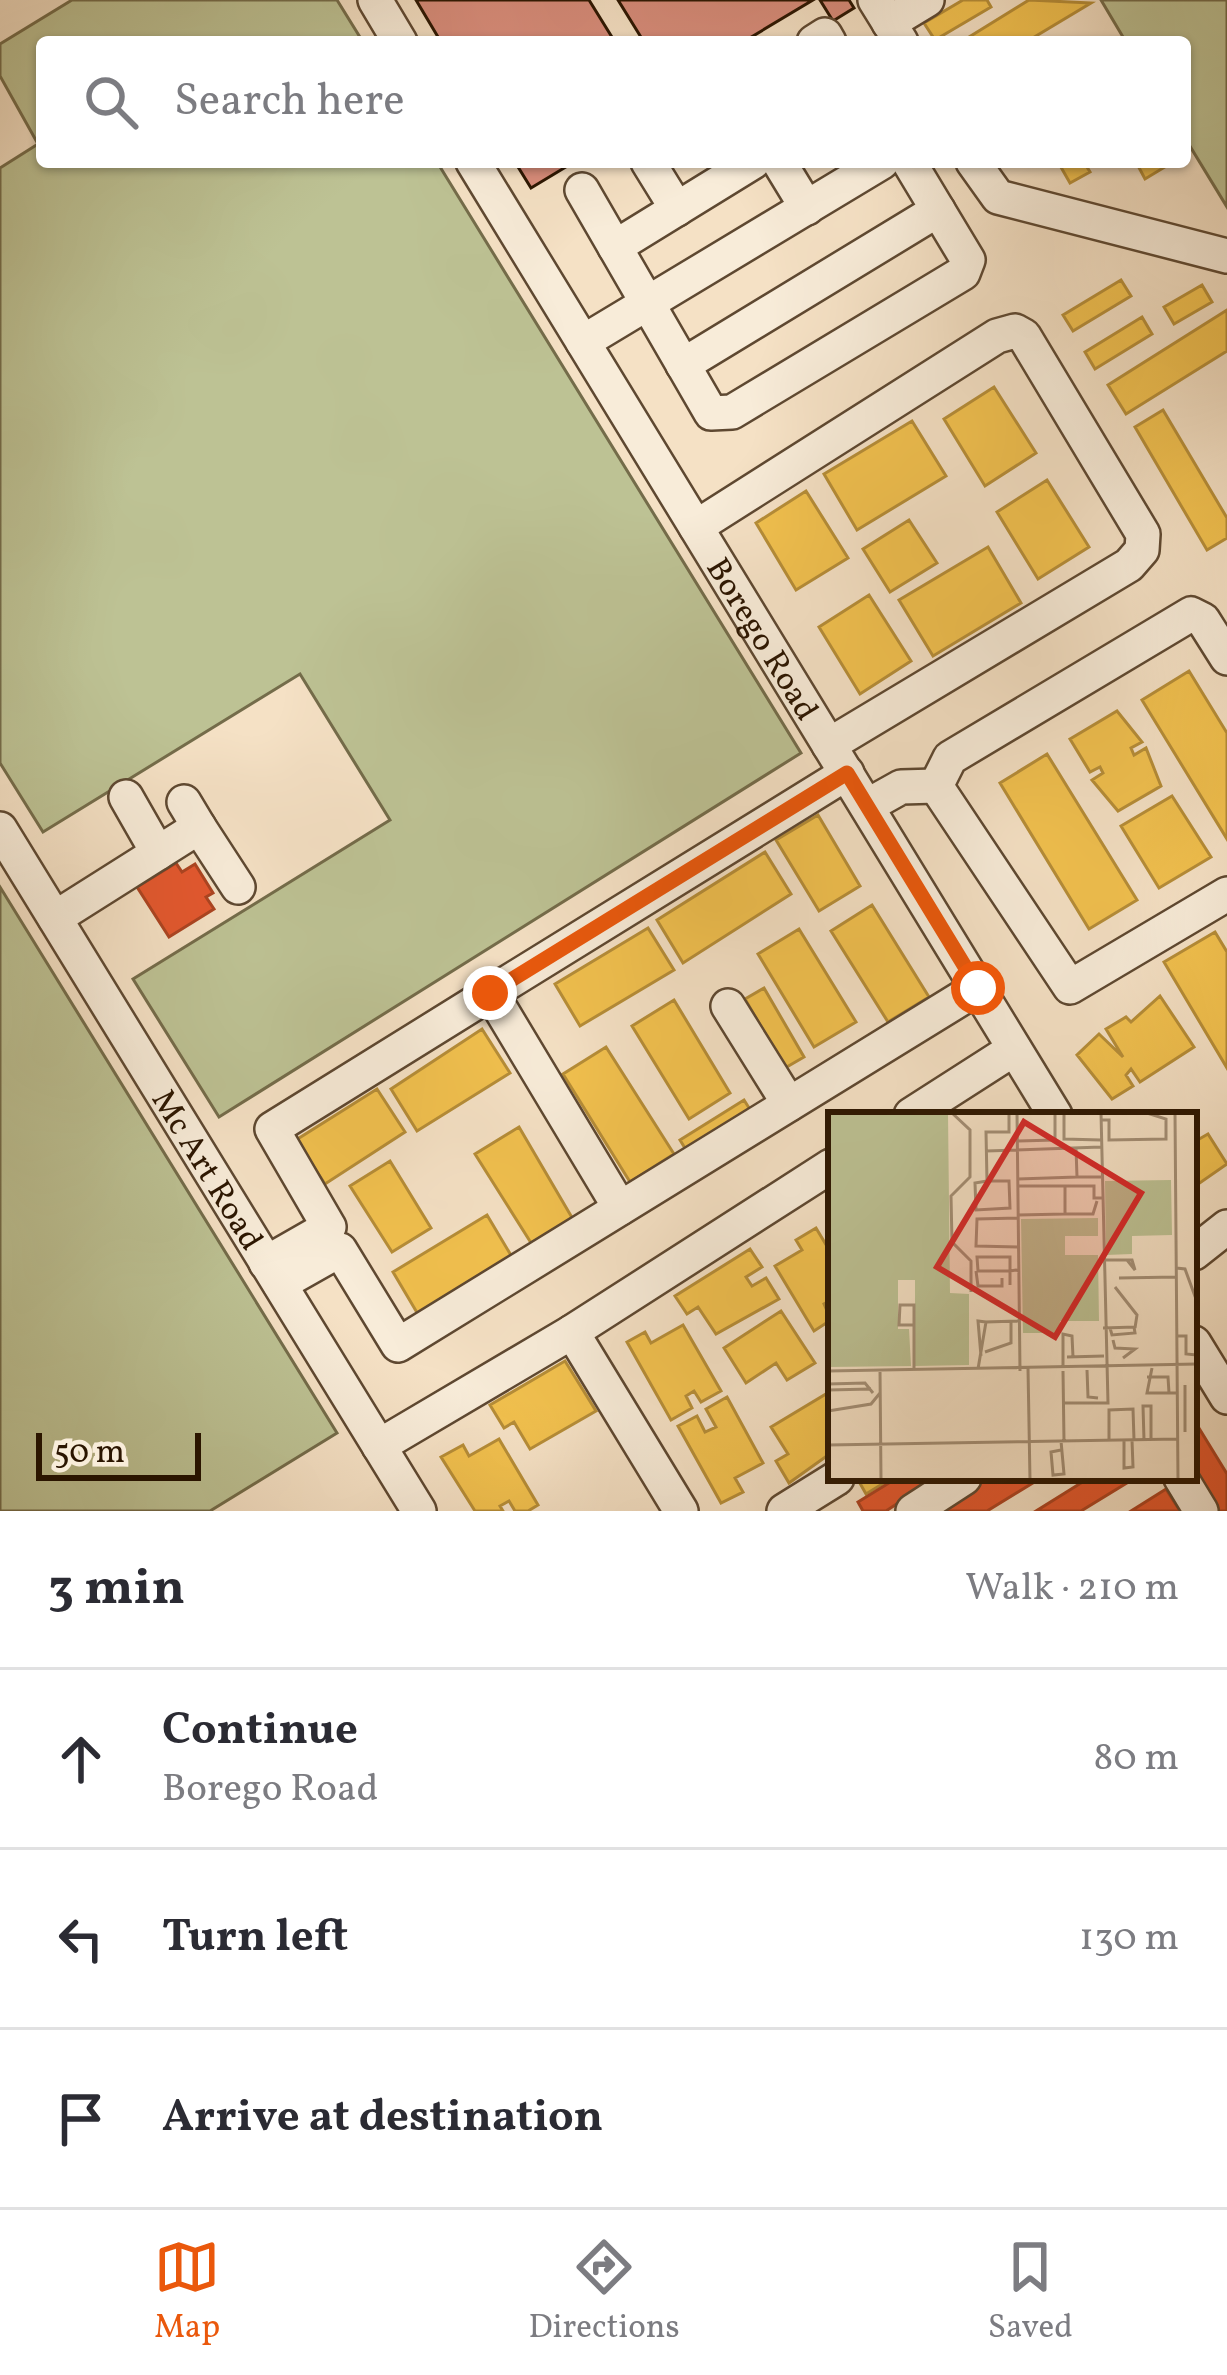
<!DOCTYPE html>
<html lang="en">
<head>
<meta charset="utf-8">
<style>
	:root { --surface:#fff; --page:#f2f2f3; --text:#2b2b33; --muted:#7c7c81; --line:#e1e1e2; --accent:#ea580c }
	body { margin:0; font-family:Vollkorn,serif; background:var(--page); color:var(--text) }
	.scale { position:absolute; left:36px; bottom:30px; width:165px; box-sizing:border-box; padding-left:12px; border:6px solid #2b1500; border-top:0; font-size:33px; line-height:42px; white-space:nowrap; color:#2b1500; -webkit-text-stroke:9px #f8ecd9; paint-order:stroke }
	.stop { position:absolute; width:36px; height:36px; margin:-27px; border:9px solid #ea580c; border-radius:50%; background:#fff }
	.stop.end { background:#ea580c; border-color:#fff; box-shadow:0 3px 12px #0008 }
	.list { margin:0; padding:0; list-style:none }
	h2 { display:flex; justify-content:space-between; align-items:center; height:156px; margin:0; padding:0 48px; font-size:51px }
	h2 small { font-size:39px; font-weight:400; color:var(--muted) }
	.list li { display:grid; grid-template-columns:78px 1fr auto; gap:36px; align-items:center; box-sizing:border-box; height:180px; padding:0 48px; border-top:3px solid var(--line) }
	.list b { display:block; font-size:45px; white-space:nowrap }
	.list p { margin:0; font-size:39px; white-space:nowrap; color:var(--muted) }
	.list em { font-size:39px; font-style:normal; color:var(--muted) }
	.icon { flex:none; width:66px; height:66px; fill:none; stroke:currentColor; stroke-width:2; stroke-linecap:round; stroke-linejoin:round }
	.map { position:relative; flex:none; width:1227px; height:1511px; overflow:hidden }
	.search { position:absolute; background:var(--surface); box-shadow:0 3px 9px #0004; left:36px; right:36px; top:36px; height:132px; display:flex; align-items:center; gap:30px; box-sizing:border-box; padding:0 42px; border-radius:12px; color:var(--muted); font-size:45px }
	.sheet { height:696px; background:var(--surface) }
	nav { display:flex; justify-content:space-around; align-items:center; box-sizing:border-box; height:168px; border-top:3px solid var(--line); background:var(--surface); font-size:33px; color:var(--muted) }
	nav a { display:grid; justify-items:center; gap:6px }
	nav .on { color:var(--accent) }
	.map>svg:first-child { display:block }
	.green { fill:#bdc294; stroke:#746c4a; stroke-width:3 }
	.homes { fill:#f2c14e; stroke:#b68d37; stroke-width:3 }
	.shops { fill:#e4572e; stroke:#ac4320; stroke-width:3 }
	.building { fill:#d88c7b; stroke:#2b1500; stroke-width:3 }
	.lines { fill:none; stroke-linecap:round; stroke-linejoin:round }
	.minor-casing { stroke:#5e4831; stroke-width:38 }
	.minor { stroke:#f8ecd9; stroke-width:33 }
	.route { stroke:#ea580c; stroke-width:15 }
	.labels { text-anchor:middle; stroke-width:12; stroke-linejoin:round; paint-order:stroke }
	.street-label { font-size:33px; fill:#2b1500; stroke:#f8ecd9 }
	.inset-road { fill:none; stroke:#a48f76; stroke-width:3 }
	.view { fill:#d62828; fill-opacity:0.15; stroke:#d62828; stroke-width:6 }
	.inset-edge { fill:none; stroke:#2b1500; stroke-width:6 }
</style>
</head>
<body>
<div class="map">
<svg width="1227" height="1511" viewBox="0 0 1227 1511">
	<rect width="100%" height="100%" fill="#f5e1c5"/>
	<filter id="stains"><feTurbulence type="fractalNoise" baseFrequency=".00167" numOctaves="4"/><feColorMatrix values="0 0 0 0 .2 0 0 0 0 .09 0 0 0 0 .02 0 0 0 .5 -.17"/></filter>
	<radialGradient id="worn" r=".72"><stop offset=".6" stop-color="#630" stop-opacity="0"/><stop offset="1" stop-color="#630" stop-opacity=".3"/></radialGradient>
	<!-- green -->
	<path class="green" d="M72,0H337L363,42H42V162H437L801,753L219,1117L133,979L390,820L300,674L43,832L0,763V168L38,144L0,76V44Z
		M1101,0H1227V207L1185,138V42H1126Z
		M0,887L337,1433L210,1511H0Z"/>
	<!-- homes -->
	<path class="homes" d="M963,0H987L991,7L935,40L924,23Z
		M1029,0L1091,3L1026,42H961Z
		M1058,162H1084L1090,172L1070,183Z
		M1136,162H1173L1145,179Z
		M1121,280L1131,296L1073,331L1063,315Z
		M1202,285L1212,302L1174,324L1164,307Z
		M1227,310V351L1126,414L1108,385Z
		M1142,317L1152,334L1095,369L1085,352Z
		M994,387L1036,453L985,486L944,419Z
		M1163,410L1227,518V538L1207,550L1135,427Z
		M912,421L946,476L857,530L824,474Z
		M1047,480L1089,547L1038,579L997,512Z
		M806,491L848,558L796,590L756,523Z
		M909,520L937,563L890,592L863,549Z
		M988,547L1021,603L933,656L899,600Z
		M869,595L911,661L860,694L819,627Z
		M1189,671L1227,733V839L1142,700Z
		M1117,711L1142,742L1131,748L1134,755L1146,748L1161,786L1118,811L1092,780L1103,773L1100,767L1090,772L1070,739Z
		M1047,754L1137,900L1089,929L1000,783Z
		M1172,796L1211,857L1159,888L1121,826Z
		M818,815L860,886L819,911L776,840Z
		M765,852L791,894L683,963L657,920Z
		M872,905L929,997L888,1022L831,931Z
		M648,928L674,970L580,1026L555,984Z
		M799,929L856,1022L814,1047L758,954Z
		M1215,932L1227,952V1068L1164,962Z
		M764,988L804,1057L785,1068L745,999Z
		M1160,996L1194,1047L1140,1082L1131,1069L1126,1075L1133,1086L1112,1099L1077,1055L1099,1034L1123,1057L1106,1029L1126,1017L1131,1022Z
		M674,1000L730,1093L689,1119L632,1026Z
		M482,1029L510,1073L417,1131L391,1089Z
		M606,1047L674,1154L630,1182L563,1074Z
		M377,1089L405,1132L325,1184L296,1140Z
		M744,1100L756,1119L691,1158L680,1140Z
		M519,1127L574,1221L533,1246L475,1154Z
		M1208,1134L1227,1164L1194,1187V1142Z
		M390,1161L431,1228L392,1252L350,1186Z
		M487,1215L512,1257L419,1316L393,1272Z
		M816,1228L831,1253V1300L824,1304L831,1320L814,1331L775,1266L802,1250L796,1240Z
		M750,1249L762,1267L746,1277L752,1286L766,1278L779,1299L716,1334L698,1307L687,1314L675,1296Z
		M781,1311L815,1363L787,1380L776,1363L746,1383L724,1348Z
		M683,1325L721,1391L701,1402L694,1391L686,1396L692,1408L671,1420L627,1342L645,1332L651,1343Z
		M565,1361L596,1411L530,1449L514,1422L504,1428L490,1405Z
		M831,1391V1453L789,1483L776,1461L788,1454L771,1427Z
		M727,1397L763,1463L735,1478L743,1492L721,1503L678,1426L697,1416L705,1432L716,1427L706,1409Z
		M499,1439L538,1505L528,1511H515L509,1501L500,1506L503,1511H475L441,1457L463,1445L469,1456Z
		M857,1478H892L866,1494Z"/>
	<!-- shops -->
	<path class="shops" d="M176,863L182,872L195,864L213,893L206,897L214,909L169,937L137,887Z
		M1194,1420L1227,1474V1511H1215L1194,1477Z
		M897,1478H936L886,1511H863L858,1502Z
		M982,1478H1041L987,1511H929Z
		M1089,1478H1135L1081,1511H1036Z
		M1166,1489L1180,1511H1131Z"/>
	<!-- building -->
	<path class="building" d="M416,0H589L615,42H441Z
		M618,0H813L743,42H644Z
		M820,0H849L854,8L833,21Z
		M515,162H574L531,188Z"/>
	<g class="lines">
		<defs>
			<g id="minor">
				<path d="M375,0L400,42"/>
				<path d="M875,0L901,42"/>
				<path d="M889,23L927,0"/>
				<path d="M814,42L825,35L829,42"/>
				<path id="s1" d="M473,162L1055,1115"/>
				<path d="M648,162L677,209"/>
				<path d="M779,162L807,208"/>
				<path d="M973,162L998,197L1227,256"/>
				<path d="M582,190L711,413L732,412L963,273L968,260L909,162"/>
				<path d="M615,247L753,162"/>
				<path d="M583,342L882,162"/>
				<path d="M683,365L938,210"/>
				<path d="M696,527L997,336L1015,331L1024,336L1143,534L1142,550L1129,565L829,745"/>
				<path d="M1227,658L1203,620L1191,614L950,758L936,786L1070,987L1227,894"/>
				<path d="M126,797L158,853"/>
				<path d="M184,802L199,827"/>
				<path d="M867,806L901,787L936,786"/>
				<path id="s2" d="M0,829L419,1511"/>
				<path d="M55,918L199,827L238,887"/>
				<path d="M491,993L847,773"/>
				<path d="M728,1006L789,1104"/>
				<path d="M911,1115L1014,1049"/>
				<path d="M1194,1253L1227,1227"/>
				<path d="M266,1263L329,1227L272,1129L491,993L620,1208"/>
				<path d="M280,1284L340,1250L398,1345L978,988"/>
				<path d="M572,1332L831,1166"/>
				<path d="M1194,1343L1227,1397"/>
				<path d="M379,1446L572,1332L681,1511"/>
				<path d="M1181,1478L1201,1511"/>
				<path d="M784,1511L837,1478"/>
				<path d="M913,1511L964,1478"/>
			</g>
		</defs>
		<!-- minor casing -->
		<use href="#minor" class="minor-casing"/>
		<!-- minor -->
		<use href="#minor" class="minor"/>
	</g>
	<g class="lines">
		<!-- route -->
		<path class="route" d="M490,993L847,773L978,988"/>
	</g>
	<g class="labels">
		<!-- street labels -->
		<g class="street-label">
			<text dy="12" stroke="none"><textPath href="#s1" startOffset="558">Borego Road</textPath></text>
			<text dy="12" stroke="none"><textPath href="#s2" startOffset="399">Mc Art Road</textPath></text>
		</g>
	</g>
	<!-- overview -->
	<g transform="translate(828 1112)">
		<rect width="369" height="369" fill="#f5e1c5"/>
		<path d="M0,1H120L122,181L141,182V253L87,254V168H70V217H81L83,254L0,255ZM343,68L344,123L304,124V142L278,143L277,69ZM270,106V124H237V143H270L271,209H232L231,221H195L193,107Z" fill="#bdc294"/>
		<path class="inset-road" d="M124,1L142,18V65L123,84L124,130L143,149V180M189,1L192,259M236,1V27L273,28M347,1L350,368M273,8H281V28L338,27V7L319,1M190,29L227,28V1M248,36L249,65H273M158,39L273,35M190,67L249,65M159,69L147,71L148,98L182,96L181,69H159L158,20H181V1M190,74H266V86H274M237,74V102H265L269,89M190,103L237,102M190,106L149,107L148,134L190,135M274,148H304L307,158L299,148M348,156L357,157L368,187M148,159L150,174H174V166M291,166L348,165M182,173V145H149L150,159H182L188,158L191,159M287,175L309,203L307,216M85,213H71L72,193H86V258M275,216L306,215L307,221L284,223L282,216M349,224H358V242L369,243M285,228L287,236L307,237L295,246M157,240L183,231V209M153,244L150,209L158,210M239,245L276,244M235,255V222L244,224L245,245M200,256L202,368M324,256L319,281H349M150,257L158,210L191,209M52,258L53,368M259,258L260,285L270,286M0,259L369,252M235,259L236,329M319,265H340L341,281M0,272L37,271L45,281M357,273V320M0,278L43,277M236,291H280L273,1M0,299L43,292L52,281M296,328V356L305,355L304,328M316,328L315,294H323V328M233,329L236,362L225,363L223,340L233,338M281,329V298L305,297L306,328M0,333L350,327"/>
		<path class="view" d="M196,10L313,81L227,225L109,155Z"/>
		<rect width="369" height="369" class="inset-edge"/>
	</g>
	<rect width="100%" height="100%" filter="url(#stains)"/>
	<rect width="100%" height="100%" fill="url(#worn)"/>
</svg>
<div class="scale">50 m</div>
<div class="stop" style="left:978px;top:988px"></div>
<div class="stop end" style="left:490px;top:993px"></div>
<div class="search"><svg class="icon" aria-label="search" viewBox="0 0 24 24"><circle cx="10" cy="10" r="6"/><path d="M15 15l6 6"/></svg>Search here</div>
</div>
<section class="sheet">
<h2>3 min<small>Walk · 210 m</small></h2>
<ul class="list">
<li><svg class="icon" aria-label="ahead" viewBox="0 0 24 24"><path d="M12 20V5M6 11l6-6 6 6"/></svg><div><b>Continue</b><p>Borego Road</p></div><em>80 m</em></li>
<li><svg class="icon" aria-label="left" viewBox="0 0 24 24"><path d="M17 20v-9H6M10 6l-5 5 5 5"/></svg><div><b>Turn left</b></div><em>130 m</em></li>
<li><svg class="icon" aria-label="arrive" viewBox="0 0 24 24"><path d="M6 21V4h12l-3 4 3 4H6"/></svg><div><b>Arrive at destination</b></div></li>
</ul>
</section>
<nav>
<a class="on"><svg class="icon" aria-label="map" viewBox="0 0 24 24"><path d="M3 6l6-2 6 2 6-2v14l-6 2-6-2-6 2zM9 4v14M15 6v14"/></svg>Map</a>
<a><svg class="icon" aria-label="directions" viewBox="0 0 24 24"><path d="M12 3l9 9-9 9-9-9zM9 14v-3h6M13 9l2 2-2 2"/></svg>Directions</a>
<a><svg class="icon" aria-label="saved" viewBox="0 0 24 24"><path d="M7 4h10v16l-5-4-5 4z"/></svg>Saved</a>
</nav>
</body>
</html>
